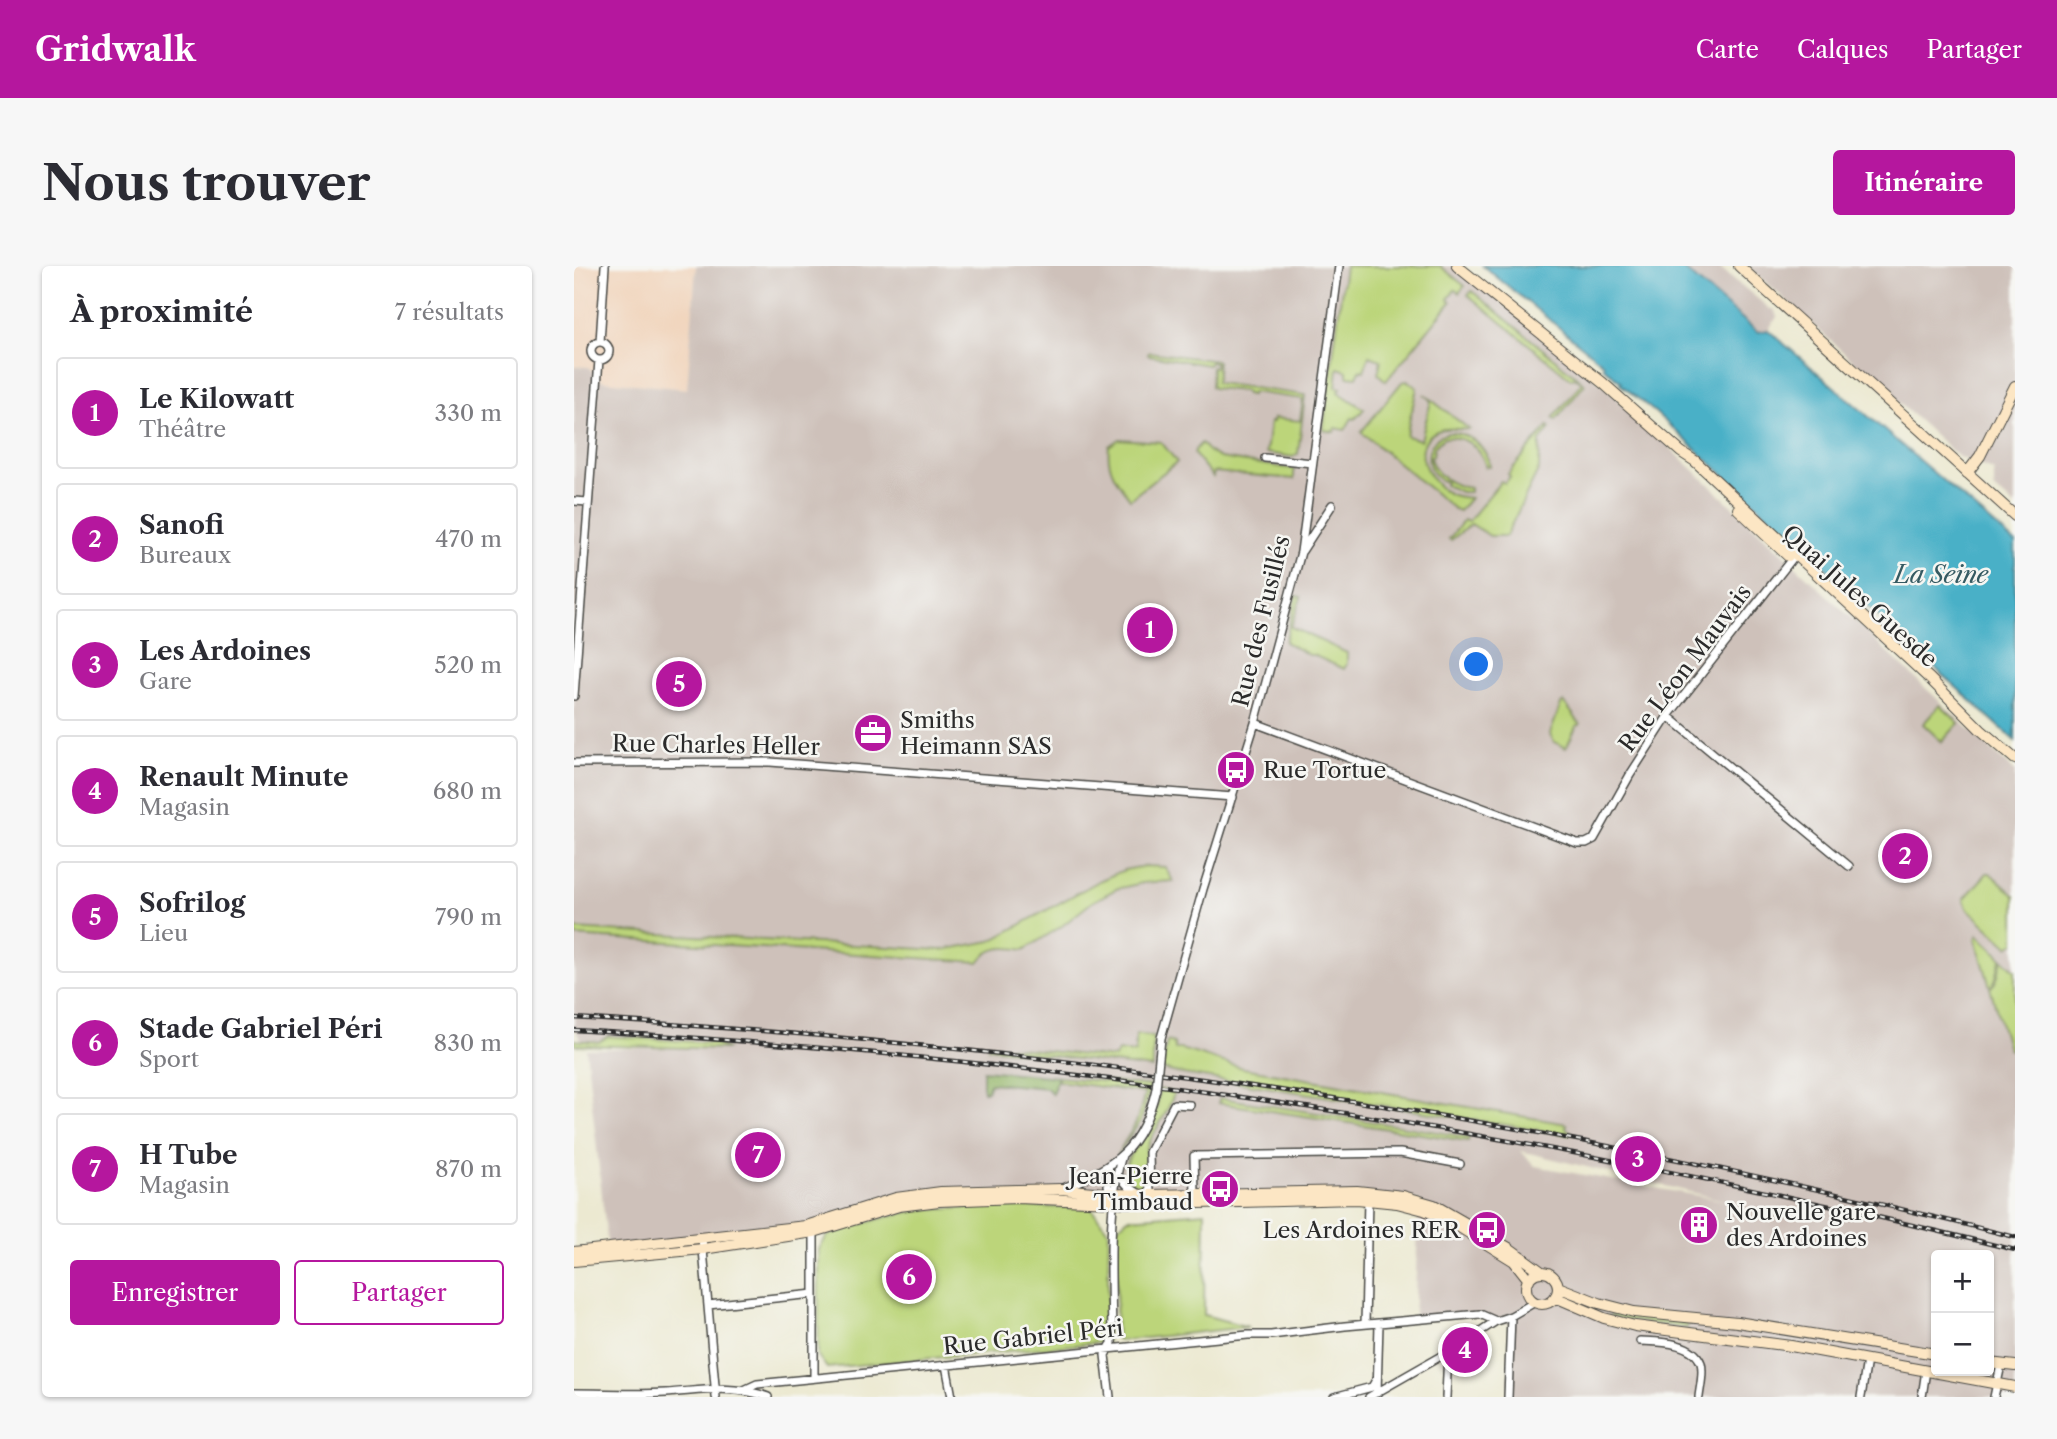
<!DOCTYPE html>
<html lang="fr">
<head>
<meta charset="utf-8">
<style>
	:root { --surface:#fff; --page:#f7f7f7; --text:#2b2b33; --muted:#7c7c81; --line:#e1e1e2; --accent:#b5179e }
	body { margin:0; font-family:"Libre Caslon Text",serif; background:var(--page); color:var(--text) }
	.controls { position:absolute; right:21px; bottom:21px; display:grid; overflow:hidden; border-radius:7px; box-shadow:0 2px 5px #0004 }
	.controls button { width:63px; height:63px; display:grid; place-items:center; padding:0; border:0; border-bottom:2px solid var(--line); background:var(--surface); color:var(--text); font:35px sans-serif }
	.you { position:absolute; left:903px; top:399px; width:24px; height:24px; margin:-18px; border:5px solid #fff; border-radius:50%; background:#1a73e8; box-shadow:0 0 0 10px #1a73e833 }
	.badge { display:grid; place-items:center; width:46px; height:46px; border-radius:50%; background:var(--accent); color:#fff; font-size:23px; font-weight:700 }
	.pin { position:absolute; translate:-50% -50%; border:4px solid #fff; box-shadow:0 2px 7px #0006 }
	.list { margin:0; padding:0; list-style:none }
	h2 { display:flex; justify-content:space-between; align-items:center; height:91px; margin:0; padding:0 28px; font-size:30px }
	h2 small { font-size:23px; font-weight:400; color:var(--muted) }
	.list li { display:grid; grid-template-columns:46px 1fr auto; gap:21px; align-items:center; box-sizing:border-box; height:112px; margin:0 14px 14px; padding:0 14px; border:2px solid var(--line); border-radius:7px }
	.list b { display:block; font-size:26px; white-space:nowrap }
	.list p { margin:0; font-size:23px; white-space:nowrap; color:var(--muted) }
	.list em { font-size:23px; font-style:normal; color:var(--muted) }
	.actions { display:flex; gap:14px; padding:21px 28px }
	.actions a { flex:1; padding:16px 0; border:2px solid var(--accent); border-radius:7px; text-align:center; font-size:24px; color:var(--accent) }
	.actions .main { background:var(--accent); color:#fff }
	.map { position:relative; flex:none; width:1441px; height:1131px; overflow:hidden; border-radius:7px }
	header { display:flex; align-items:center; gap:42px; box-sizing:border-box; height:98px; padding:0 35px; background:var(--accent); color:#fff }
	header strong { font-size:33px }
	nav { display:flex; gap:38px; margin-inline-start:auto; font-size:24px }
	.intro { display:flex; align-items:center; justify-content:space-between; box-sizing:border-box; height:168px; padding:0 42px }
	h1 { margin:0; font-size:49px }
	.button { padding:18px 32px; border-radius:7px; background:var(--accent); color:#fff; font-size:24px; font-weight:700 }
	main { display:flex; gap:42px; padding:0 42px }
	aside { flex:1; background:var(--surface); border-radius:7px; box-shadow:0 2px 5px #0004 }
	.map>svg:first-child { display:block }
	.built { fill:#f1d5bd }
	.industrial { fill:#cec1ba; fill-rule:evenodd }
	.green { fill:#bcd57a; stroke:#748052; stroke-width:2 }
	.forest { fill:#95b66a; stroke:#60704a; stroke-width:2 }
	.water { fill:#48b0c7; stroke:#3a6e79; stroke-width:2 }
	.lines { fill:none; stroke-linecap:round; stroke-linejoin:round }
	.street-casing { stroke:#484844; stroke-width:10 }
	.secondary-casing { stroke:#484844; stroke-width:12 }
	.street { stroke:#fff; stroke-width:7 }
	.secondary { stroke:#fce6c4; stroke-width:10 }
	.rail-casing { stroke:#2b2b2b; stroke-width:4.5 }
	.rail { stroke:#f6f6f2; stroke-width:2; stroke-dasharray:5; stroke-linecap:butt }
	.street-bridge-casing { stroke:#484844; stroke-width:10; stroke-linecap:butt }
	.street-bridge { stroke:#fff; stroke-width:7 }
	.labels { text-anchor:middle; stroke-width:5; stroke-linejoin:round; paint-order:stroke }
	.street-label { font-size:23px; fill:#2b2b2b; stroke:#f6f6f2 }
	.poi-label { font-size:23px; fill:#2b2b2b; stroke:#f6f6f2; text-anchor:start }
	.water-label { font-size:24px; font-style:italic; fill:#355a62; stroke:#f6f6f2 }
</style>
</head>
<body>
<header>
<strong>Gridwalk</strong>
<nav><a>Carte</a><a>Calques</a><a>Partager</a></nav>
</header>
<div class="intro"><h1>Nous trouver</h1><a class="button">Itinéraire</a></div>
<main>
<aside>
<h2>À proximité<small>7 résultats</small></h2>
<ul class="list">
<li><span class="badge">1</span><div><b>Le Kilowatt</b><p>Théâtre</p></div><em>330 m</em></li>
<li><span class="badge">2</span><div><b>Sanofi</b><p>Bureaux</p></div><em>470 m</em></li>
<li><span class="badge">3</span><div><b>Les Ardoines</b><p>Gare</p></div><em>520 m</em></li>
<li><span class="badge">4</span><div><b>Renault Minute</b><p>Magasin</p></div><em>680 m</em></li>
<li><span class="badge">5</span><div><b>Sofrilog</b><p>Lieu</p></div><em>790 m</em></li>
<li><span class="badge">6</span><div><b>Stade Gabriel Péri</b><p>Sport</p></div><em>830 m</em></li>
<li><span class="badge">7</span><div><b>H Tube</b><p>Magasin</p></div><em>870 m</em></li>
</ul>
<div class="actions"><a class="main">Enregistrer</a><a>Partager</a></div>
</aside>
<div class="map">
<svg width="1441" height="1131" viewBox="0 0 1441 1131">
	<rect width="100%" height="100%" fill="#f6f6f2"/>
	<filter id="ink" filterUnits="userSpaceOnUse"><feTurbulence type="fractalNoise" baseFrequency=".0143" numOctaves="2"/><feDisplacementMap in="SourceGraphic" scale="14" xChannelSelector="R" yChannelSelector="G"/><feConvolveMatrix kernelMatrix="1 2 1 2 8 2 1 2 1" color-interpolation-filters="sRGB"/></filter>
	<filter id="wash" filterUnits="userSpaceOnUse"><feTurbulence type="fractalNoise" baseFrequency=".00686" numOctaves="4" result="noise"/><feDisplacementMap in="SourceGraphic" scale="28" xChannelSelector="R" yChannelSelector="G"/><feGaussianBlur stdDeviation="1.57" result="paint"/><feColorMatrix in="noise" values="0 0 0 0 0 0 0 0 0 0 0 0 0 0 0 0 0 1.4 0 .05"/><feComposite in="paint" operator="in"/></filter>
	<g filter="url(#wash)">
		<rect width="100%" height="100%" fill="#ece9d1"/>
		<!-- built -->
		<path class="built" d="M0,0H122L113,123L29,115L14,101L0,100Z"/>
		<!-- industrial -->
		<path class="industrial" d="M122,0H882L1029,119L1441,506V1131H934L937,1058L906,1048L840,1054L845,934L525,931L475,928L362,931L223,968L119,984H34L12,783L112,782L11,780L0,762V100L14,101L29,115L113,123ZM947,885L1157,936H1158L961,900ZM1362,989H1415V1105H1362Z
			M1107,0H1144L1196,43H1200L1203,51L1194,64L1185,66Z
			M1174,0H1441V241L1420,222V205L1385,191Z"/>
		<!-- green -->
		<path class="green" d="M771,0H866L891,20L885,27L881,24L874,33L877,36L812,115L804,108L807,94L795,90L790,105L786,104L783,111L773,110V105L764,102L762,121L767,122L764,126L790,143L781,153L778,152L771,164L761,162L760,166L749,164Z
			M898,25L1011,118L982,154L979,152L1008,117L1000,111L997,113L894,29Z
			M575,86L644,95L642,117L731,129L724,188L719,191L692,187L696,156H699L700,152L726,155L729,133L678,126L677,129L672,128L670,125L639,122L637,121L638,100L641,101L642,97L636,96L634,99L574,89Z
			M834,115L843,122L832,170L847,174L857,135L850,128L895,163C885,165 875,160 863,165C834,179 854,216 874,227C881,231 888,231 896,232L885,245L880,243L787,166L828,116Z
			M974,160L976,162L966,175L965,203L932,270H916L897,258L877,274L875,273L890,254L894,256L927,215L931,217L936,211L934,208Z
			M875,167C895,166 912,180 916,200L912,201C907,181 890,169 870,172L860,181L859,190L856,191C859,208 878,220 896,222V226H887L871,219L872,216C849,210 847,173 875,167Z
			M545,173L587,176L603,196L556,233C543,216 532,202 535,180Z
			M627,177L635,186L646,192L720,203V213L640,206L639,211L620,188L621,184Z
			M722,330L727,331L717,361L773,387V398L770,403L739,389H735L711,376Z
			M990,436L1006,458L1002,461L992,482L980,476L976,468L987,438Z
			M1366,439L1385,457L1368,476L1349,458Z
			M571,600L591,601L599,615L569,617L542,623L518,636L488,660L450,684C432,681 417,679 405,696L0,670V663L368,684L417,675L527,614L550,604Z
			M1413,607H1416L1441,630V676L1435,681L1393,642L1390,633Z
			M1404,669L1428,692C1422,701 1425,714 1416,721L1402,673Z
			M1429,693L1441,704V781L1437,784L1434,783L1416,722C1426,715 1423,703 1429,693Z
			M562,768L579,771V802L414,782L415,779L541,792L544,785L561,787Z
			M34,770L140,777L154,783L0,779V774L25,776Z
			M593,775L600,777L601,783H607L669,802L993,858L992,862L998,867L996,869L603,807L588,803Z
			M484,811L577,820L567,855L543,889L562,857L571,827L484,815Z
			M585,823L600,827C595,847 581,862 573,881C569,893 572,908 572,920L560,918L552,911C546,893 574,866 581,846C584,839 584,831 585,823Z
			M646,832L895,871L894,875L644,837Z
			M429,940L517,942L535,966L533,1076L253,1102L244,1090L245,983L253,970L269,963L323,948L348,944Z
			M631,946L630,1049L674,1061L545,1075L542,1072L543,962L554,952Z
			M1042,1046L1114,1057L1113,1062L1057,1055L1035,1050Z"/>
		<!-- forest -->
		<path class="forest" d="M409,804L484,811L478,828L473,822L416,817L413,825H409Z"/>
		<!-- water -->
		<path class="water" d="M909,0H1106L1184,66L1194,64L1410,250L1441,277V475L1082,147L1046,118L1047,116L1029,101L1030,98Z"/>
	</g>
	<g filter="url(#ink)">
		<g class="lines">
			<defs>
				<path id="street" d="M17 85a9 9 0 1 1 18 0a9 9 0 1 1-18 0Z
					M26,76L31,0
					M691,192L738,197
					M0,235L14,236
					M728,285L758,239
					M0,430L25,94
					M1094,450L1275,600
					M681,457L1003,577H1012L1020,573L1056,509L1094,450L1221,289
					M0,497L196,496L659,531
					M587,772L629,623L681,457L727,286L765,0
					M535,899L533,912L536,932
					M543,908L555,921L567,929
					M487,923C542,900 568,883 582,823
					M621,927L620,890L826,887L886,898
					M576,929L575,886L600,838L616,839
					M240,966V1112
					M128,972L142,1131
					M134,1039L240,1028
					M791,1058L794,934
					M1066,1075C1083,1076 1119,1075 1127,1097C1130,1107 1126,1121 1125,1131
					M372,1099L378,1131
					M170,1124L183,1118L674,1069H697L771,1060L906,1048L922,1055
					M0,1127C31,1127 62,1129 92,1127C127,1125 160,1118 194,1131
					M803,1127L805,1058
					M536,1131L531,1089L538,1077C538,1022 532,941 548,889
					M760,1131L798,1121L802,1114
					M795,1131L874,1086L922,1055L937,1050L961,1036
					M872,1131L874,1086
					M934,1131L937,1050
					M1287,1131L1293,1094
					M1348,1131L1352,1104
					M1420,1131L1427,1099"/>
				<path id="secondary" d="M883,0L1029,117L1107,186L1121,195L1356,413L1407,464L1441,493
					M1165,0L1441,250
					M1393,207L1406,190L1441,120
					M1164,243L1214,290
					M0,986L232,960L322,932L367,926L487,923L541,928L576,929L783,925L829,930L860,939L935,982L968,1006
					M0,995L129,983L240,966L325,940L365,935L444,932L584,938L783,933L823,937L850,944L874,954L940,995L955,1014
					M952 1022a16 16 0 1 1 32 0a16 16 0 1 1-32 0Z
					M984,1021L1025,1037L1060,1046L1163,1056L1362,1088
					M981,1031L1030,1052L1061,1060L1217,1080L1441,1121
					M1415,1097L1441,1100"/>
			</defs>
			<!-- street casing -->
			<use href="#street" class="street-casing"/>
			<!-- secondary casing -->
			<use href="#secondary" class="secondary-casing"/>
			<!-- street -->
			<use href="#street" class="street"/>
			<!-- secondary -->
			<use href="#secondary" class="secondary"/>
			<defs>
				<path id="rail" d="M0,752C486,780 969,851 1441,971
					M0,764C487,791 968,866 1441,984"/>
			</defs>
			<!-- rail casing -->
			<use href="#rail" class="rail-casing"/>
			<!-- rail -->
			<use href="#rail" class="rail"/>
			<defs>
				<path id="street-bridge" d="M582,823L587,772"/>
			</defs>
			<!-- street-bridge casing -->
			<use href="#street-bridge" class="street-bridge-casing"/>
			<!-- street-bridge -->
			<use href="#street-bridge" class="street-bridge"/>
		</g>
	</g>
	<!-- icons -->
	<defs>
		<symbol id="office-disc" viewBox="-11 -11 22 22"><circle r="9.5" fill="#b5179e" stroke="#f6f6f2"/><path d="M-6-3h4V-5.5h4V-3h4V5H-6ZM-1-4.5V-3h2v-1.5ZM-6 0V1H6V0Z" fill="#fff"/></symbol>
		<symbol id="bus-disc" viewBox="-11 -11 22 22"><circle r="9.5" fill="#b5179e" stroke="#f6f6f2"/><path d="M-5-6H5V4H4V6H2V4H-2V6H-4V4H-5ZM-3.5-4V0h7V-4ZM-3.5 1.2v1.5H-2V1.2ZM2 1.2v1.5H3.5V1.2Z" fill="#fff"/></symbol>
		<symbol id="building-disc" viewBox="-11 -11 22 22"><circle r="9.5" fill="#b5179e" stroke="#f6f6f2"/><path d="M-4-6H4V6H1V3H-1V6H-4ZM-2.5-4.3h1.7v1.8h-1.7ZM.8-4.3h1.7v1.8H.8ZM-2.5-1h1.7V.8h-1.7ZM.8-1h1.7V.8H.8Z" fill="#fff"/></symbol>
	</defs>
	<g fill-rule="evenodd">
		<use href="#office-disc" x="277" y="445" width="44" height="44"/>
		<use href="#bus-disc" x="640" y="482" width="44" height="44"/>
		<use href="#bus-disc" x="624" y="901" width="44" height="44"/>
		<use href="#building-disc" x="1103" y="937" width="44" height="44"/>
		<use href="#bus-disc" x="891" y="942" width="44" height="44"/>
	</g>
	<g class="labels">
		<!-- street labels -->
		<g class="street-label">
			<text transform="translate(1286 330) rotate(42)" y="8">Quai Jules Guesde</text>
			<text transform="translate(687 355) rotate(-76)" y="8">Rue des Fusillés</text>
			<text transform="translate(1111 402) rotate(-53)" y="8">Rue Léon Mauvais</text>
			<text transform="translate(142 479) rotate(1)" y="8">Rue Charles Heller</text>
			<text transform="translate(459 1071) rotate(-6)" y="8">Rue Gabriel Péri</text>
		</g>
		<!-- poi labels -->
		<g class="poi-label">
			<text x="326" y="462">Smiths<tspan x="326" dy="26">Heimann SAS</tspan></text>
			<text x="689" y="512">Rue Tortue</text>
			<text x="619" y="918" text-anchor="end">Jean-Pierre<tspan x="619" dy="26">Timbaud</tspan></text>
			<text x="1152" y="954">Nouvelle gare<tspan x="1152" dy="26">des Ardoines</tspan></text>
			<text x="886" y="972" text-anchor="end">Les Ardoines RER</text>
		</g>
		<!-- water labels -->
		<g class="water-label">
			<text x="1367" y="317">La Seine</text>
		</g>
	</g>
</svg>
<div class="controls">
<button>+</button>
<button>−</button>
</div>
<div class="you"></div>
<div class="pin badge" style="left:576px;top:364px">1</div>
<div class="pin badge" style="left:1331px;top:590px">2</div>
<div class="pin badge" style="left:1064px;top:893px">3</div>
<div class="pin badge" style="left:891px;top:1084px">4</div>
<div class="pin badge" style="left:105px;top:418px">5</div>
<div class="pin badge" style="left:335px;top:1011px">6</div>
<div class="pin badge" style="left:184px;top:889px">7</div>
</div>
</main>
</body>
</html>
